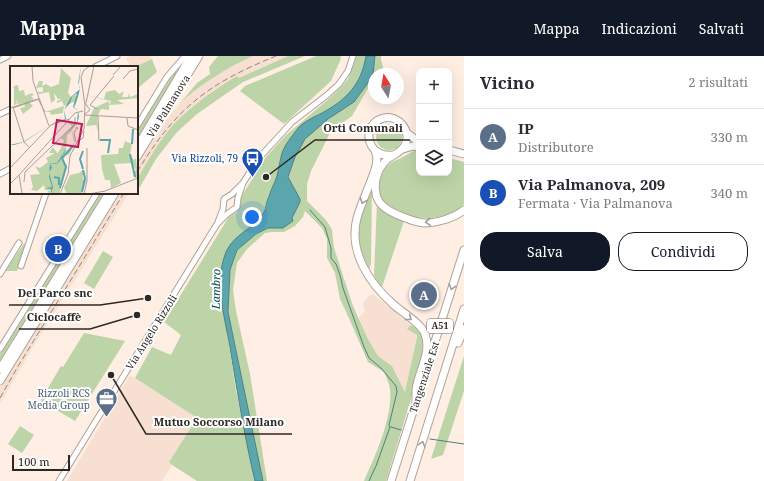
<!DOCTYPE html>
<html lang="it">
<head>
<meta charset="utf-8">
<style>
	:root { --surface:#fff; --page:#f2f2f3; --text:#2b2b33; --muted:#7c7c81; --line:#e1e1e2; --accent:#111827 }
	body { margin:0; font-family:"Noto Serif",serif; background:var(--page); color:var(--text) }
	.controls { position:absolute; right:12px; top:12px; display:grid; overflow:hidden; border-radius:8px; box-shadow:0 4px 16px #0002 }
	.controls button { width:36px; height:36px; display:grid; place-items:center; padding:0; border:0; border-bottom:1px solid var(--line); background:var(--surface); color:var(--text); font:20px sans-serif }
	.compass { position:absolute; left:368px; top:12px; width:36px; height:36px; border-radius:50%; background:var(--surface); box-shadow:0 4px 16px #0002; rotate:349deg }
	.scale { position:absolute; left:12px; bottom:10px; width:58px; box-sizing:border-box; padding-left:4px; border:2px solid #2e2824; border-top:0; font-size:11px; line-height:14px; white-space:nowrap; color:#2e2824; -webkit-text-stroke:3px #fff; paint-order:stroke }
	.you { position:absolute; left:252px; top:161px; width:14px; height:14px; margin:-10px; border:3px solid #fff; border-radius:50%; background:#1a73e8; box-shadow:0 0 0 6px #1a73e833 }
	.badge { display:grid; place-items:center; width:26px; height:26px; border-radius:50%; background:var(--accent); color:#fff; font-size:13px; font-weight:700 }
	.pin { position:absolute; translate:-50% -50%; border:2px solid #fff; box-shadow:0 1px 4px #0006 }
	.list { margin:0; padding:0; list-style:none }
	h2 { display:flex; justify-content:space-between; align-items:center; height:52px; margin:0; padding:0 16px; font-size:17px }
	h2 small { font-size:13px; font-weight:400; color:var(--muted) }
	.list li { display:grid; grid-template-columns:26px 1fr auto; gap:12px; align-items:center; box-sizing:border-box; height:56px; padding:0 16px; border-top:1px solid var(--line) }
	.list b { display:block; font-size:15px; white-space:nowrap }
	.list p { margin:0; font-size:13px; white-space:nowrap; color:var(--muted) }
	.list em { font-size:13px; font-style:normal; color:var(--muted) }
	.actions { display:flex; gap:8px; padding:12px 16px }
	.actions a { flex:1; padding:9px 0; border:1px solid var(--accent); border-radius:16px; text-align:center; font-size:14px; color:var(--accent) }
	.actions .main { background:var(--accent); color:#fff }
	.icon { flex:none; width:22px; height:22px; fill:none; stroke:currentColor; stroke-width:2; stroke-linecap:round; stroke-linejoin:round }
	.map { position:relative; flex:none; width:464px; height:425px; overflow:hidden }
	header { display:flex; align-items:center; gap:24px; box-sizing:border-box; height:56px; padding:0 20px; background:var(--accent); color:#fff }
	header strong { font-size:19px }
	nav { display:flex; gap:22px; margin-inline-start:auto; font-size:14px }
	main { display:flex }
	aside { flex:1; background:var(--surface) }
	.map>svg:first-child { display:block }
	.built { fill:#f7e0d1 }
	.green { fill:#bdd4a8 }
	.water { fill:#5ba6ac; stroke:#4e8083 }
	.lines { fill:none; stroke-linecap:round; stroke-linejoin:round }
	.stream { stroke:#4e8083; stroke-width:1 }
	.minor-casing { stroke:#b0a298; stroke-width:7 }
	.highway-casing { stroke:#b0a298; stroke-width:9 }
	.minor { stroke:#fff; stroke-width:5 }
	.highway { stroke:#fff; stroke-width:7 }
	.rail { stroke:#90857e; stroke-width:1; stroke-dasharray:6 3; stroke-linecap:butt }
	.oneway { stroke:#a19e9c }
	.labels { text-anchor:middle; stroke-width:4; stroke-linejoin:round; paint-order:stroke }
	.shield { fill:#fff; stroke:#6d6866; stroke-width:1 }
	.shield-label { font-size:9px; font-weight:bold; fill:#2e2824 }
	.street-label { font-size:10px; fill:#2e2824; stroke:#fff }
	.transit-label { font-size:10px; fill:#164399; stroke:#fff; text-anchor:end }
	.service-label { font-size:10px; fill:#4e5e75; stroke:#fff; text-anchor:end }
	.water-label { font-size:11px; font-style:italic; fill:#00494e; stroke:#fff }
	.inset-river { fill:none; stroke:#5ba6ac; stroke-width:2 }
	.inset-road { fill:none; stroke:#ab9f97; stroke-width:1 }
	.view { fill:#c2185b; fill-opacity:0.15; stroke:#c2185b; stroke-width:2 }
	.inset-edge { fill:none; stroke:#2e2824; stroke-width:2 }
	.leader { fill:none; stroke:#2e2824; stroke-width:1.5 }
	.callout-dot { fill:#2e2824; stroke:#fff; stroke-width:1.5 }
	.callout-label { font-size:11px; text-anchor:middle; font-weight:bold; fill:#2e2824; stroke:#fff; stroke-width:4; stroke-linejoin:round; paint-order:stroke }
</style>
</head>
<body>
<header>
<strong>Mappa</strong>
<nav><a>Mappa</a><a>Indicazioni</a><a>Salvati</a></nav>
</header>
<main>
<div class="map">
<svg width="464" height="425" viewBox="0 0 464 425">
	<rect width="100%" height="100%" fill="#feeee3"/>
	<!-- built -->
	<path class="built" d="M130,0H150L152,3L135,11H131L126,2Z
		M253,0H288L238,22V20L197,47L184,58L164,81L137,123V108L159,73L181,46L194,35L222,15Z
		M119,137H129L33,291L0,348V332Z
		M373,238L411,269L408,273L417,279L406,337L392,310L378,300L368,283L359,262L365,255L363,247L369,240Z
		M130,319L197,362L169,406L172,409L162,425H67Z"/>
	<!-- green -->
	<path class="green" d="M218,0H253C226,12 203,27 181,46L197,27L210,18L209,11Z
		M288,0H305L243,26L197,58L177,76L156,103L140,131L137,130V123C148,105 159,85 173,69C192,49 214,34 237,20L239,22Z
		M316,0H341L340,5L331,25L284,68L240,35L245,30Z
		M355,0H366L364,11L352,36L330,52L301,69L286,89L283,95L277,122L268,140L263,158L229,190L224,203L221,234L236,335L255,425H197L172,409L169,406L197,362L135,322L152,291L171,299L181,279L164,266L222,172L229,161L240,153L241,141L266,101L285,80L331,41L343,29L348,23L353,10Z
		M375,0H381V4L385,18H374V22L352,60L331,75L311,115L307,128V145L325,163L330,170L332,174L334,192L353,250L368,283L378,300L392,310L405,336L417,281V279L407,273L411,269L420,275L423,281L422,307L386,425H364C375,400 393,361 390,333C389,327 386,321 384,316L368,306L348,260L340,243L335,217L327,202V183L322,172L305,155L303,161L295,170L284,176H272L265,177L247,193L237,207L233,234L236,255L250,318L267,425H263L228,256L230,214L237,194L256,178L268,172H283L293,165L292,162L300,146V143L288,121C289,115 291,111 293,106C300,86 315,71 332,60C339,55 347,52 353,46C366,35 375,17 375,0Z
		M152,3L157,16L137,33V11H135Z
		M175,15L179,16L137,84V75Z
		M376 81a13 13 0 1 1 26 0a13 13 0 1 1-26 0Z
		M415,94L419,95V117H449V102L464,106V148C453,160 429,165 413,160C407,159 401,155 396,153C383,146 376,141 380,125C382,118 385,111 391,107C393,105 396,104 399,103C405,100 410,97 415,94Z
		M372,129L371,208L369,213C352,179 359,163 372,129Z
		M99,137H104L0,306V298Z
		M377,147L404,165L381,234L374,219Z
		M25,187L26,189L17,215H5L23,189Z
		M103,195L113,201L94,233L84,227Z
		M84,277L125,285L75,365L41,345V344L61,310L63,311Z
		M464,300V335L443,399L431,403Z
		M20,370L34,379L22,397L8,388Z"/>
	<!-- water -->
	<path class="water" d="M366,0H375L373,18L368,27L354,46L328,63L305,83L295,101L288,121L300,143V146L292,162L293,165L283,172H268L256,178L237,194L230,214L228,256L263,425H255C245,383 238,340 231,297C226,264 213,229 226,196C234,177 258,171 265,154C266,149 267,144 269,140C271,133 275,127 277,120C279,112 280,104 282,97C285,88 293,79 299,71C305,65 314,61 322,57C347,43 361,29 366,0Z"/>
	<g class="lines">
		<!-- stream -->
		<path class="stream" d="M310,154L325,171L331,192V202L336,208L340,219L343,232L364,291L369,302L381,312L396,330L397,336L389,369L390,371L376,410L369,425
			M391,371L401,374
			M430,383L464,388"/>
		<defs>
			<path id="minor" d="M0,4L8,0
				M95,11L117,0
				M0,58L11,53
				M137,70L167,21L185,0
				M0,118L11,112
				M218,166L223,153L224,143L232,138L242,128
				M21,210L46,137
				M0,218L19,187
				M0,293L97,137
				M59,425L217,168L227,158L237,151L238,142L243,127L259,102L292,66L327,39L339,28L348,15L353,0"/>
			<path id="highway" d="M407,77L419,86
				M137,91L191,0
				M403,93L413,90L419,91
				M375,94L377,102L376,110C371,128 362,144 357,162C348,196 370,228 394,249C403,257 421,267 425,278C432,297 418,316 416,334C416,338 416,342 416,346
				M449,94L464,98
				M393,99C366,103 360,67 384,62C399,59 412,75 405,89C402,95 397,97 392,100C380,107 373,123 376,137C376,141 379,147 383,150C390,157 414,166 424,167C437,167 454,162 464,154
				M137,101L199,0
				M458,287L464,273
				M0,313L109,137
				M426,314L464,194
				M0,325L115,137
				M391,425L417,343
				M410,425L464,253"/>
		</defs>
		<!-- minor casing -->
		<use href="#minor" class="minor-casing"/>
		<!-- highway casing -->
		<use href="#highway" class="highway-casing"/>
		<!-- minor -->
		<use href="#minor" class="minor"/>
		<!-- highway -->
		<use href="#highway" class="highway"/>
		<!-- rail -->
		<path class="rail" d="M137,116C176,52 207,28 276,0
			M0,342L17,312L124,137"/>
	</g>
	<!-- one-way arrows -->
	<defs><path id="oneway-chevron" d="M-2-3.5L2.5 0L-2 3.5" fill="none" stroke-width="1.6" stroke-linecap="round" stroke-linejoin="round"/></defs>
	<g class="oneway">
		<use href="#oneway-chevron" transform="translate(363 145) rotate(111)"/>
		<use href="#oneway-chevron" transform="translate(428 166) rotate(176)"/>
		<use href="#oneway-chevron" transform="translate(452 231) rotate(107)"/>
		<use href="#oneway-chevron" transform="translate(409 262) rotate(38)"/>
		<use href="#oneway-chevron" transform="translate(422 388) rotate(-72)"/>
	</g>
	<!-- icons -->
	<defs>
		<symbol id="bus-pin" viewBox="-11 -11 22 30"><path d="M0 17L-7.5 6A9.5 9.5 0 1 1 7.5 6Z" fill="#1a4fb4" stroke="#fff"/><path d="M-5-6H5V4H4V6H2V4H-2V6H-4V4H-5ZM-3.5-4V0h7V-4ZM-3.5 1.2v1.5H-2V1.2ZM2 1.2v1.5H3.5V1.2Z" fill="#fff"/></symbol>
		<symbol id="office-pin" viewBox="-11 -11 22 30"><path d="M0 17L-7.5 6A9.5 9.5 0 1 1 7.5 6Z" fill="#5c6f8a" stroke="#fff"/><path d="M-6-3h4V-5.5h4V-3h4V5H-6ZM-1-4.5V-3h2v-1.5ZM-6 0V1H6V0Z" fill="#fff"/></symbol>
	</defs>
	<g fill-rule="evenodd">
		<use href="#bus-pin" x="240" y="90" width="25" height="34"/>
		<use href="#office-pin" x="94" y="330" width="25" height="34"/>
	</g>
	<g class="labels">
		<!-- shield labels -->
		<rect class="shield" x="427" y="263" width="26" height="14" rx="3"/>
		<g class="shield-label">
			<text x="440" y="273">A51</text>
		</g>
		<!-- street labels -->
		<g class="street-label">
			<text transform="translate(168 50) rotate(-58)" y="4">Via Palmanova</text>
			<text transform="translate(151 276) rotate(-58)" y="4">Via Angelo Rizzoli</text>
			<text transform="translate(424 321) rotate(-72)" y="4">Tangenziale Est</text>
		</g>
		<!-- transit labels -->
		<g class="transit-label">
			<text x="238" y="106">Via Rizzoli, 79</text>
		</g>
		<!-- service labels -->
		<g class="service-label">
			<text x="90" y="341">Rizzoli RCS<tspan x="90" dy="12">Media Group</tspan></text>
		</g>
		<!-- water labels -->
		<g class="water-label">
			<text transform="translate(216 233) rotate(-89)" y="4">Lambro</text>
		</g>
	</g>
	<!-- overview -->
	<g transform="translate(10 10)">
		<rect width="128" height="128" fill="#feeee3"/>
		<path d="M51,2L61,12L58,27L61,31L66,29V35L54,40L53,47L41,49L40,46H35L54,40L52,35L47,37V35L52,33H48L44,27L45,34L41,37L39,26L29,28L27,26H33V21L26,22L29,15H33L32,20L36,18L41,21L49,18ZM8,19L9,25L14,24L15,30L22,27L24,29L21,30L24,33L19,36L23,40L13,48L10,42L15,41L14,37L8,38L6,32L7,38L4,39V20ZM105,24L109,28L114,25L112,31H118L119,27L120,31L128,28V32L107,34L114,38L99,39L101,35L94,33L96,26ZM99,35V44L91,43L87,51L88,65L86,59L76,60L84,42ZM68,55L62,64L65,75L59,89L52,88L53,97L57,99L49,128H41V125L40,128L37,125L45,124H35L34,119L27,125L21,124L23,121L20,109L30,108L25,100L30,102L38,96L36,92L45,87H39L43,81L47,87L50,84L54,75L51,72L62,60L59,58L56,59L60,57L66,56V58ZM62,65L64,77L56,86L57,69ZM115,75L122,78L120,88L124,94L126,92L128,111L125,112L124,107L126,104L122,97L104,98L111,117L101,122L100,114H95L92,103L91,89L108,88L109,82H113ZM73,104V114L77,113L72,127L57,128L54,122L60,109L69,107Z" fill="#bdd4a8" fill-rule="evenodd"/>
		<path d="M71,0L69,17L68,18L70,22L69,27L96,34L128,32L97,34L69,27L66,37L64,41L68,45L69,51L67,58L57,67L56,84L49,96L46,98L40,97L42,102L39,106L43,121L41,128V123L36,122L42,121L39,111L40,97H47L56,83L57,67L67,57L68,45L63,41L67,27L62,31L60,37L54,44L56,52L55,54L53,55L41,58L14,76L4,79H0L13,76L41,58L55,53L54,44L61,31L70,23L68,18Z" fill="#5ba6ac"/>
		<path class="inset-river" d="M90,74H100L98,87M122,78L123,63M120,88L125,111M73,103L70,93L73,85M44,111L49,112V119M50,122L56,101L52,92L63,80M72,126L75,112L73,104"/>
		<path class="inset-road" d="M22,0L23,15L39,60M103,9L111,0M113,13L120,5L128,3M80,18L84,0M76,37L80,18M3,41L14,76L19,81M0,42L28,33L35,46M3,42L29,33M87,43L80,39L104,10M75,48L80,44L75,37M75,49L128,52M88,50L89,75M117,52L118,60L128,64M68,75L73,72L74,65M66,76L64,67L67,61L68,63M0,102L41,59L59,53M9,109L12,127M9,109L65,47L73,45M14,116L15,106L65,58V51M0,118L9,109M50,128L58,108L60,90L74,63L75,39L71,11L74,4L80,0M74,128L77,115V82M79,128L95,125L128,112"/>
		<path class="view" d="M47,54L72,58L68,81L43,77Z"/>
		<rect width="128" height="128" class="inset-edge"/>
	</g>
	<!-- callouts -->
	<path class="leader" d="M266 121L315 84H410M148 242L100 249H9M137 259L90 273H19M111 319L146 378H292"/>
	<g class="callout-dot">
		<circle cx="266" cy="121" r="4"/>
		<circle cx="148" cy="242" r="4"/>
		<circle cx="137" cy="259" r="4"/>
		<circle cx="111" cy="319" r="4"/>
	</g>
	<g class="callout-label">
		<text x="363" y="76">Orti Comunali</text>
		<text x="55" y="241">Del Parco snc</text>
		<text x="54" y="265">Ciclocaffè</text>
		<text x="219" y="370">Mutuo Soccorso Milano</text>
	</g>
</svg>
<div class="controls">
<button>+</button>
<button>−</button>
<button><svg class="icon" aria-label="layers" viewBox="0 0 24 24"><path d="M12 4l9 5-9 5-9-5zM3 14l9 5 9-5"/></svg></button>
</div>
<svg class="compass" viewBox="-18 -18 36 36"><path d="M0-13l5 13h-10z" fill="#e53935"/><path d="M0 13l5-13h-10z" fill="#7c7c81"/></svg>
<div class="scale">100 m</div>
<div class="you"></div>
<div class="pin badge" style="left:424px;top:239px;background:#5c6f8a">A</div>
<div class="pin badge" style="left:58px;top:193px;background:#1a4fb4">B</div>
</div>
<aside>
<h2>Vicino<small>2 risultati</small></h2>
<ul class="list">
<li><span class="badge" style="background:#5c6f8a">A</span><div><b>IP</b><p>Distributore</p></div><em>330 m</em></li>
<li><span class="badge" style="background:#1a4fb4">B</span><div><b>Via Palmanova, 209</b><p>Fermata · Via Palmanova</p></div><em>340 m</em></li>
</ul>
<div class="actions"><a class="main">Salva</a><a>Condividi</a></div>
</aside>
</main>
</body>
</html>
